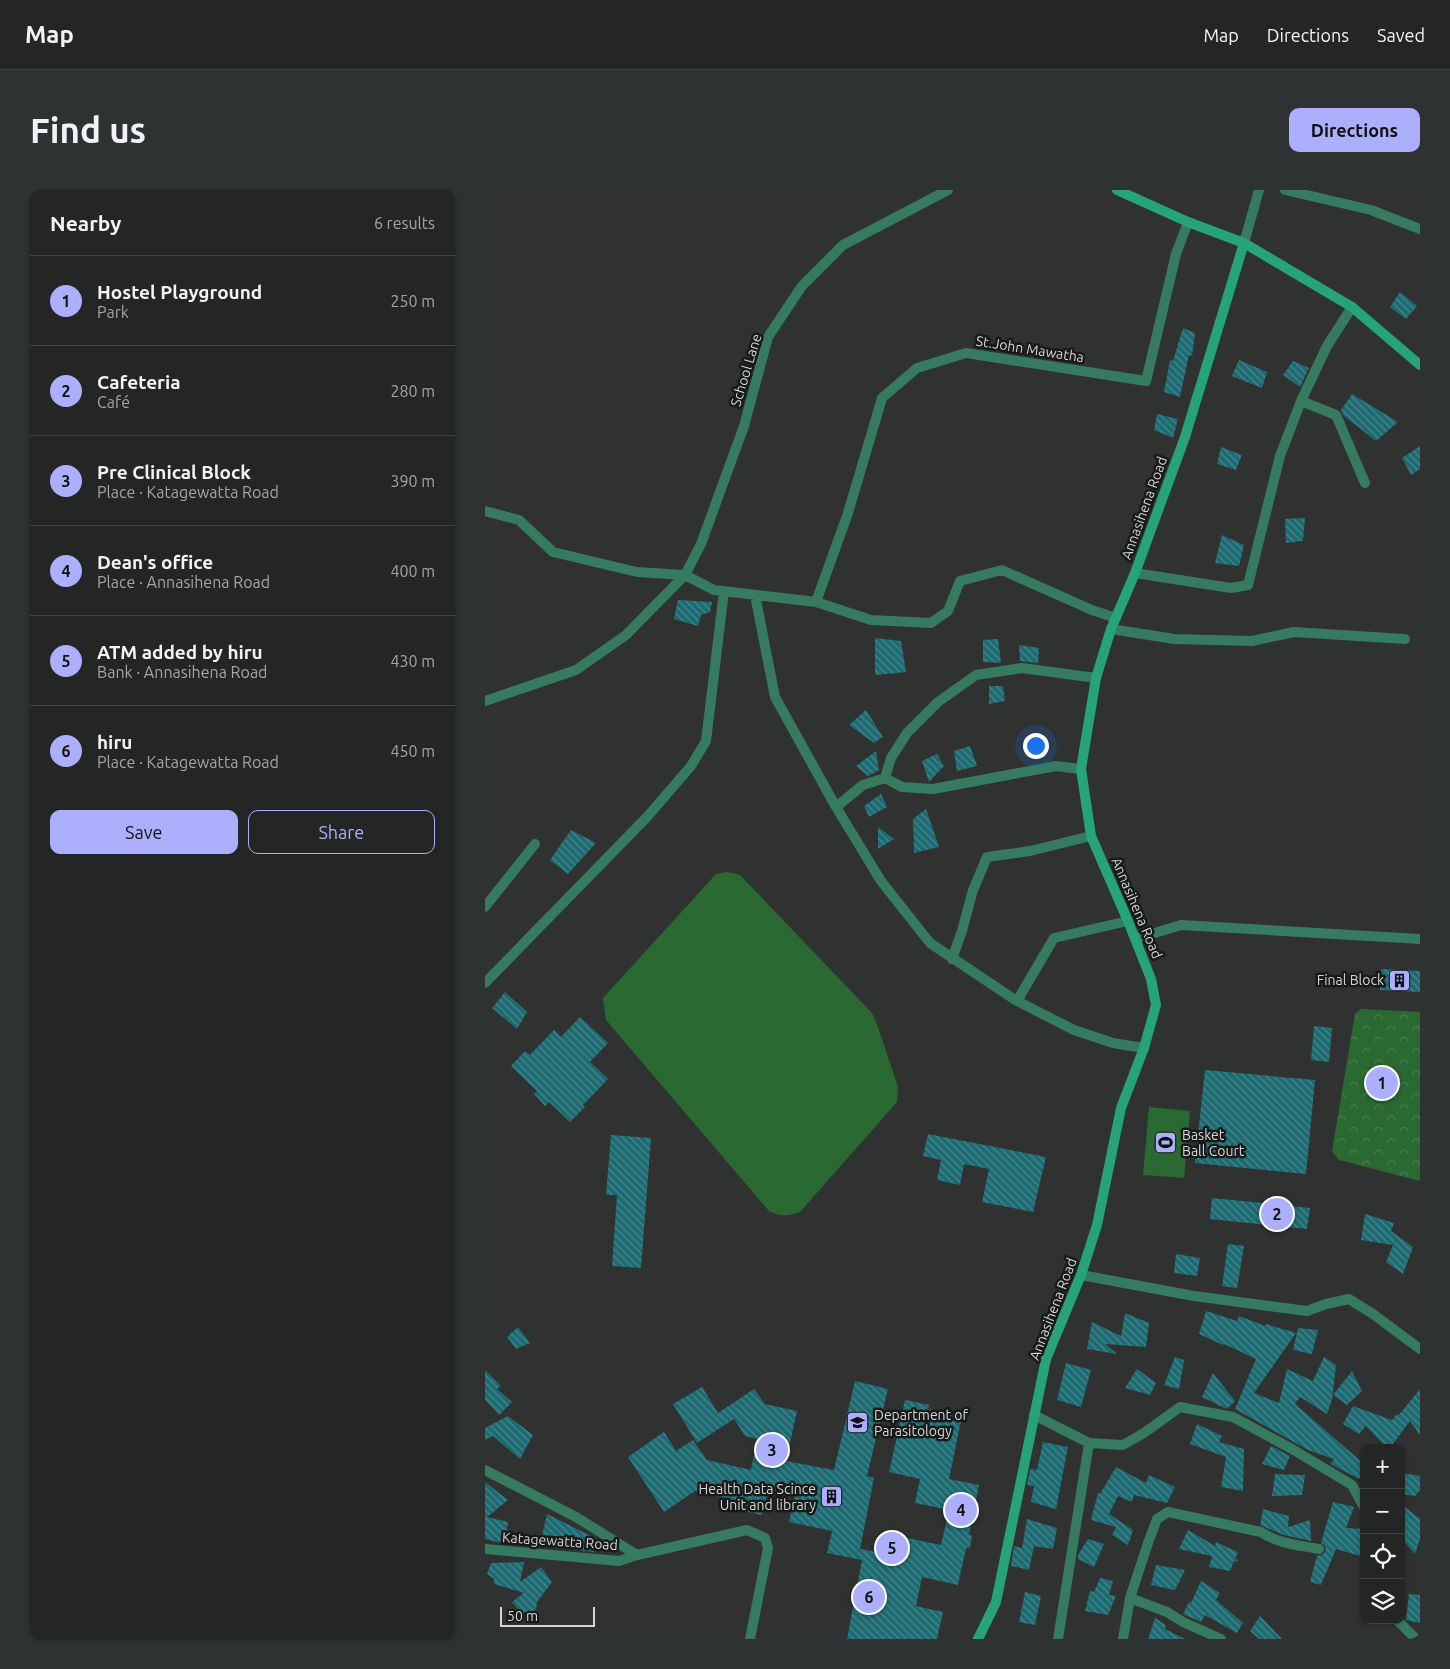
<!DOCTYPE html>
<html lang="en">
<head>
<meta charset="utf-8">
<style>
	:root { --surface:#232625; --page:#2f3232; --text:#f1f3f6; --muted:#a3a5a7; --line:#404342; --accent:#acaffb }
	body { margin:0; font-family:Ubuntu,sans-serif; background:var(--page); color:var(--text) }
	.controls { position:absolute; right:15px; bottom:15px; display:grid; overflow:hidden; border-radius:10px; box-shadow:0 1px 4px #0004 }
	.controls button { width:45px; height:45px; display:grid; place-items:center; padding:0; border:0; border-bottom:1px solid var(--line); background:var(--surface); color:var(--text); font:25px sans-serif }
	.scale { position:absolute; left:15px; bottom:12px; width:95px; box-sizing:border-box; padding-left:5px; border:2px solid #d5d7d7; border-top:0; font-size:14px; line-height:18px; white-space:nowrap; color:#d5d7d7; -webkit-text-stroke:4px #181919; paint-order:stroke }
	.you { position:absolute; left:550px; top:555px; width:18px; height:18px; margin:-12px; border:4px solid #fff; border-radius:50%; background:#1a73e8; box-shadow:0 0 0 8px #1a73e833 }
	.badge { display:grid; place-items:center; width:32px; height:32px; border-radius:50%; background:var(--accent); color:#111; font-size:16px; font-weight:700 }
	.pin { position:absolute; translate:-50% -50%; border:2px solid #fff; box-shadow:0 1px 5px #0006 }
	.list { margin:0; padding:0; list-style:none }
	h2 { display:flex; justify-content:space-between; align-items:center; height:65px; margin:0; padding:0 20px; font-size:21px }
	h2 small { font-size:16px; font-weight:400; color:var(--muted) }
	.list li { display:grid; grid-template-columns:32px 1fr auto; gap:15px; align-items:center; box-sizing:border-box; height:90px; padding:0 20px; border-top:1px solid var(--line) }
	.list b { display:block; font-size:19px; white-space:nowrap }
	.list p { margin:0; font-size:16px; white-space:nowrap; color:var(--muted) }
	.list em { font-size:16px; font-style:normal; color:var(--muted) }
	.actions { display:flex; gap:10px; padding:15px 20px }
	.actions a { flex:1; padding:11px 0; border:1px solid var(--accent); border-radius:10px; text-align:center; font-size:18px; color:var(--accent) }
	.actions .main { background:var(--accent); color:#111 }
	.icon { flex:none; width:28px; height:28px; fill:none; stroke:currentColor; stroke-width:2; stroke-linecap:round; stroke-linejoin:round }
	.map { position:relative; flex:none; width:935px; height:1449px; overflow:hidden; border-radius:10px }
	header { display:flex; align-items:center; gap:30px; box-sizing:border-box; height:70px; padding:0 25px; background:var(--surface); border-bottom:1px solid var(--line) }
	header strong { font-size:24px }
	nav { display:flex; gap:28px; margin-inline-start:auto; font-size:18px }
	.intro { display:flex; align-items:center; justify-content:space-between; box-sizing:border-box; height:120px; padding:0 30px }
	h1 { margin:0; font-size:35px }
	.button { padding:12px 22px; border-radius:10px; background:var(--accent); color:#111; font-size:18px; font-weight:700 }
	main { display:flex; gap:30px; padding:0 30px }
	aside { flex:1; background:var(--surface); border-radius:10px; box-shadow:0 1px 4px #0004 }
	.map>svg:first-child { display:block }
	.park { fill:url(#park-crowns) }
	.pitch { fill:#2a6931 }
	.building { fill:url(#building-back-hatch) }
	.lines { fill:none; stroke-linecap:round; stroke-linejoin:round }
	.street { stroke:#367a5f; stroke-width:10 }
	.secondary { stroke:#26a378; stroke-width:10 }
	.labels { text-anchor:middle; stroke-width:5; stroke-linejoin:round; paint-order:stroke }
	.street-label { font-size:14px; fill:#d5d7d7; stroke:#181919 }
	.poi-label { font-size:14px; fill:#d5d7d7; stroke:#181919; text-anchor:end }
</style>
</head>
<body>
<header>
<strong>Map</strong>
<nav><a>Map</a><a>Directions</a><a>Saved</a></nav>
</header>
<div class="intro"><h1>Find us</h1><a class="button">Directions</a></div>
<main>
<aside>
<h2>Nearby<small>6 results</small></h2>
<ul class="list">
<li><span class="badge">1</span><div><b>Hostel Playground</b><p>Park</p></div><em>250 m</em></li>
<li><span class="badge">2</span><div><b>Cafeteria</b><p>Café</p></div><em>280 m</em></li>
<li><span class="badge">3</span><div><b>Pre Clinical Block</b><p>Place · Katagewatta Road</p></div><em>390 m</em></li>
<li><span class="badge">4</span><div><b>Dean's office</b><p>Place · Annasihena Road</p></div><em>400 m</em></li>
<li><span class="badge">5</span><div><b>ATM added by hiru</b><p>Bank · Annasihena Road</p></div><em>430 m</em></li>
<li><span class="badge">6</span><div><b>hiru</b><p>Place · Katagewatta Road</p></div><em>450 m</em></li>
</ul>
<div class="actions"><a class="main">Save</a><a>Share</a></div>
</aside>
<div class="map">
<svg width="935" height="1449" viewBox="0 0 935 1449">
	<defs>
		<pattern id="park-crowns" width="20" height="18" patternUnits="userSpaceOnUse" patternTransform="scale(1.25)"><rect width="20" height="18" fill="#2a6931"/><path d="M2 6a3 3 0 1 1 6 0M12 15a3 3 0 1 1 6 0" fill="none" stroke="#487e4e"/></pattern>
		<pattern id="building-back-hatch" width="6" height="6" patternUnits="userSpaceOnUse" patternTransform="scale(1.25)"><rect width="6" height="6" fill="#1d6b72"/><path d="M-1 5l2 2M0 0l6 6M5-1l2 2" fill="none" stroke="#48868c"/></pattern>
	</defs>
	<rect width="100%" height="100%" fill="#2f3231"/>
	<!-- park -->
	<path class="park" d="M876,819L935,822V991L854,970L847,961L870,824Z"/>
	<!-- pitch -->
	<path class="pitch" d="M242,682L255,685L387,823L393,837L413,897L412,912L315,1022C304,1026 295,1027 284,1021L121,830L118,808L231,684Z
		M664,917L705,921L699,988L658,985Z"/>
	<!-- building -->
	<path class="building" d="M915,102L932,116L921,129L905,117Z
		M698,138L710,143L707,166L704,165L695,207L679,202L685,170L688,171Z
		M754,170L782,182L777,198L747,186Z
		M808,171L824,178L815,197L798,185Z
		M867,204L913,232L891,251L858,225L856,220Z
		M672,224L693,229L688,248L669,240Z
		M935,256V279L926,285L917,268Z
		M736,257L757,265L751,280L732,274Z
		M820,328L818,351L801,353L800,329Z
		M737,345L759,355L754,376L730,373Z
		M193,410L227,412L225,422L216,425L213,436L189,429Z
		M390,448L416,451L421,482L390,485Z
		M513,449L516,473L498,472V450Z
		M534,455L554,458L553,473L535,471Z
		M504,496H518L520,511L504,514Z
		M381,520L398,547L389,553L364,535Z
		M485,556L492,576L472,581L469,561Z
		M391,561L394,580L383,586L371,576Z
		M452,564L459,576L444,592L437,571Z
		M396,604L402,617L384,627L379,616Z
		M441,619L454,657L429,663L428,629Z
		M393,637L409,649L393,659Z
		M86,640L111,653L83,684L65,670Z
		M896,779L935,781V802L895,800Z
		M20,802L42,822L32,839L7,818Z
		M95,827L123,853L105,872L123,889L98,915L100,917L85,932L64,912L60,916L49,904L52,901L26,876L40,861L45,865L69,840L76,847Z
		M829,836L847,838L844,872L826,870Z
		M720,880L830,890L821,984L710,973Z
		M443,944L561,967L548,1022L497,1012L504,979L479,974L475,995L452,990L456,970L438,966Z
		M126,945L166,948L156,1078L127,1076L132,1005H121Z
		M727,1008L825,1018L822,1039L725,1029Z
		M880,1024L909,1033L906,1041L928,1057L918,1084L901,1072L908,1055L876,1050Z
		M743,1054L759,1056L752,1098L737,1096Z
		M691,1064L715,1068L712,1086L689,1083Z
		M721,1121L752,1131L754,1126L780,1136L781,1134L811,1143L769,1203L794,1213L802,1179L828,1191L839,1167L851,1175L847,1210L842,1224L815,1207L810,1214L879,1274V1279L874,1289L846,1274L849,1269L823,1260L750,1219L771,1169L739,1154L738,1155L714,1144Z
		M640,1123L664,1133L661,1157L620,1154L632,1164L602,1159L607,1132L636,1146Z
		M33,1137L45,1153L31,1159L22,1147Z
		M813,1138L833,1140L827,1164L808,1160Z
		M690,1167L699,1170L694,1199L679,1195Z
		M581,1173L606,1180L596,1217L572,1210Z
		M652,1179L671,1193L665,1205L640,1198Z
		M0,1180L16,1196L12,1199L27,1212L14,1225L0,1210Z
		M867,1181L877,1201L862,1215L848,1205Z
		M728,1183L750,1211L742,1219L717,1207Z
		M370,1191L403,1199L382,1286L389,1288L375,1359L418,1367L422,1348L456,1355L464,1320L430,1313L435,1289L404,1282L420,1210L444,1215L443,1219L477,1226L464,1289L494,1295L484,1345H487L485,1358H481L473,1395L437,1387L431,1416L458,1422L452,1449H362L377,1370L342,1363L347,1341L304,1332L310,1306L283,1300L277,1325L240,1317L241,1308L210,1301L179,1322L143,1267L179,1242L191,1261L208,1250L222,1270L266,1280L272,1249L260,1246L249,1229L212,1253L188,1214L217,1197L233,1223L269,1199L280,1214L312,1221L301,1271L349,1280Z
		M935,1199V1245L925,1231L905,1258H902L881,1236L874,1244L858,1234L868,1216L907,1230L912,1224L913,1226Z
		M23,1226L48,1245L35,1269L8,1246L0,1250V1238Z
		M712,1234L737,1246L734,1252L759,1259L758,1301L736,1297L741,1267L705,1254Z
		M558,1252L583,1257L571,1319L546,1312L549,1296L542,1295L545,1279L552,1280Z
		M786,1256L805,1266L799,1280L777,1274Z
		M631,1277L661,1293L664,1285L690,1297L682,1313L649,1305L647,1312L633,1306L624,1324L648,1340L643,1355L627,1345L631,1337L606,1330L613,1303L615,1304Z
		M916,1283L935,1286V1300L930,1306L916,1304Z
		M790,1284L820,1285L817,1305L787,1306Z
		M0,1292L23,1310L2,1327L23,1332L20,1354L0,1349Z
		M848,1312L869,1317L861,1338L879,1339V1367L851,1359L836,1395L825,1392L832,1366L837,1365L841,1361L840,1356L836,1353Z
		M916,1314L935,1329V1349L930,1364L916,1348Z
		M778,1319L804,1326L803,1337L825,1330L826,1351L799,1345L775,1335Z
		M62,1324L112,1349L109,1362L55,1355Z
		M542,1329L572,1338L568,1359L549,1356L544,1380L526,1376L529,1356L537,1358Z
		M703,1340L730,1356L731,1352L753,1362L750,1369L753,1370L752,1372L749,1371L745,1381L724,1377L727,1366L694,1359Z
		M603,1349L619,1354L609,1377L593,1369V1365Z
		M39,1372L35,1392L56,1377L67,1392L52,1412L51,1420L36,1423L27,1412L39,1403L9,1394V1389L2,1384L6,1373Z
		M671,1375L700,1380L690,1400L666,1395Z
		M615,1388L628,1391L624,1405L631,1406L623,1425L600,1421L605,1401L609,1402Z
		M716,1391L735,1403L731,1410L758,1433L752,1443L720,1425L716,1432L698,1424L704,1412L706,1413Z
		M540,1402L556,1406L550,1435L534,1432Z
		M924,1404L935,1405V1433L921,1430Z
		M775,1426L797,1449H774L765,1441Z
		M670,1428L681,1435L680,1439L700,1449H663Z"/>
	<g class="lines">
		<!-- street -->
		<path class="street" d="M800,0L886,20L935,39
			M759,53L774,0
			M816,211L851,225L880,293
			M0,321L34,330L68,362L152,382L200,385L229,400L331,412L386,430L446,433L463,421L475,391L517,380L607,420L631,428
			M650,383L746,398L763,395L795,266L816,211L842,156L867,117
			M270,405L290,507L351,617L396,691L445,753L532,811L589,840L628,853L659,858
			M331,412L363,323L397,208L432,178L481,163L661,191L691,64L703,32
			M626,439L689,449L767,451L809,442L920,449
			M0,511L91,480L141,445L200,385L216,354L259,236L283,147L317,96L358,55L463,0
			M400,588L406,568L422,543L453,512L491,485L537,478L611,488
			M351,617L378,595L400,588L417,597L448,599L571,576L596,579
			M0,717L50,654
			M650,749L696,735L935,749
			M467,769L477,741L488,700L502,667L545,661L606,646
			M0,793L162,627L206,576L221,551L239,401
			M532,811L569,748L643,731
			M596,1085L709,1106L822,1121L841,1114L864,1109L888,1124L935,1159
			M549,1225L604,1253L638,1255L659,1243L695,1217L748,1227L807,1259L867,1295L879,1317
			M0,1280L91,1327L152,1365
			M0,1359L134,1371L152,1365L262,1340L280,1348L283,1358L265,1449
			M645,1408L682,1422L698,1432L736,1449
			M912,1430L931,1449
			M573,1449L604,1253
			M638,1449L645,1408L663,1353L672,1329L683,1322L776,1342C794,1354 813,1355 834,1359"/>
		<!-- secondary -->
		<path class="secondary" d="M632,0L703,32L759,53L867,117L935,175
			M493,1449L511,1412L561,1169L596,1085L612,1035L636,918L659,858L671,815L666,789L643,731L606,646L596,579L611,488L626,439L650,383L700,247L759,53"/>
	</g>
	<!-- icons -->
	<defs>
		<symbol id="building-square" viewBox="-11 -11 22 22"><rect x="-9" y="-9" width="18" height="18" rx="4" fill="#acaffb" stroke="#181919"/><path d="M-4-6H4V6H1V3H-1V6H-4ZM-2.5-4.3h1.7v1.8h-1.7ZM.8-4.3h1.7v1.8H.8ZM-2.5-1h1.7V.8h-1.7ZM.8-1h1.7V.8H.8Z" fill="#111"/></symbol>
		<symbol id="stadium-square" viewBox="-11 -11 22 22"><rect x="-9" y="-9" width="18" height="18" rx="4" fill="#acaffb" stroke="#181919"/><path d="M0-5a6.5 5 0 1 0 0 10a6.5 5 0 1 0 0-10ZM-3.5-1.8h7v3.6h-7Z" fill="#111"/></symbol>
		<symbol id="university-square" viewBox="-11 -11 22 22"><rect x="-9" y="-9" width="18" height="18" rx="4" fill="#acaffb" stroke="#181919"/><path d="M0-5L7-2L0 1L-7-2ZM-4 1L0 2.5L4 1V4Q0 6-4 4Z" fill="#111"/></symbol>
	</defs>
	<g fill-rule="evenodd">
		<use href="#building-square" x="902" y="778" width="25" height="25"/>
		<use href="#stadium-square" x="668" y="940" width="25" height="25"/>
		<use href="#university-square" x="360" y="1220" width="25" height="25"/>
		<use href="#building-square" x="334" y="1294" width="25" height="25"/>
	</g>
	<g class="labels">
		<!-- street labels -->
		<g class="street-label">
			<text transform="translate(545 159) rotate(9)" y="5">St.John Mawatha</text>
			<text transform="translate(261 180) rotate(-73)" y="5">School Lane</text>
			<text transform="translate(659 318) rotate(-70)" y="5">Annasihena Road</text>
			<text transform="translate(652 718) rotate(67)" y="5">Annasihena Road</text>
			<text transform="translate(568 1119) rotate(-69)" y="5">Annasihena Road</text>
			<text transform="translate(75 1351) rotate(4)" y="5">Katagewatta Road</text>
		</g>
		<!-- poi labels -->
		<g class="poi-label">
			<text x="899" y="795">Final Block</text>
			<text x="697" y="950" text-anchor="start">Basket<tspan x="697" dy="16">Ball Court</tspan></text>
			<text x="389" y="1230" text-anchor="start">Department of<tspan x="389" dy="16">Parasitology</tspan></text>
			<text x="331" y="1304">Health Data Scince<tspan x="331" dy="16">Unit and library</tspan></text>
		</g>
	</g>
</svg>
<div class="controls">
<button>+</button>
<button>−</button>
<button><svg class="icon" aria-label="locate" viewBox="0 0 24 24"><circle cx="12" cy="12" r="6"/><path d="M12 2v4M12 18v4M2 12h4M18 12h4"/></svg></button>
<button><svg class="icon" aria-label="layers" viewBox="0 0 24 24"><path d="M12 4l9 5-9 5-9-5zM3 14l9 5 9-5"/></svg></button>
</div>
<div class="scale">50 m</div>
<div class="you"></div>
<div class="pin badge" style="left:897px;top:893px">1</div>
<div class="pin badge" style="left:792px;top:1024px">2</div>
<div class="pin badge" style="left:287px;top:1260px">3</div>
<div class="pin badge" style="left:476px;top:1320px">4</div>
<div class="pin badge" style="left:407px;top:1358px">5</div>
<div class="pin badge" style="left:384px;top:1407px">6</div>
</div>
</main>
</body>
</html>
